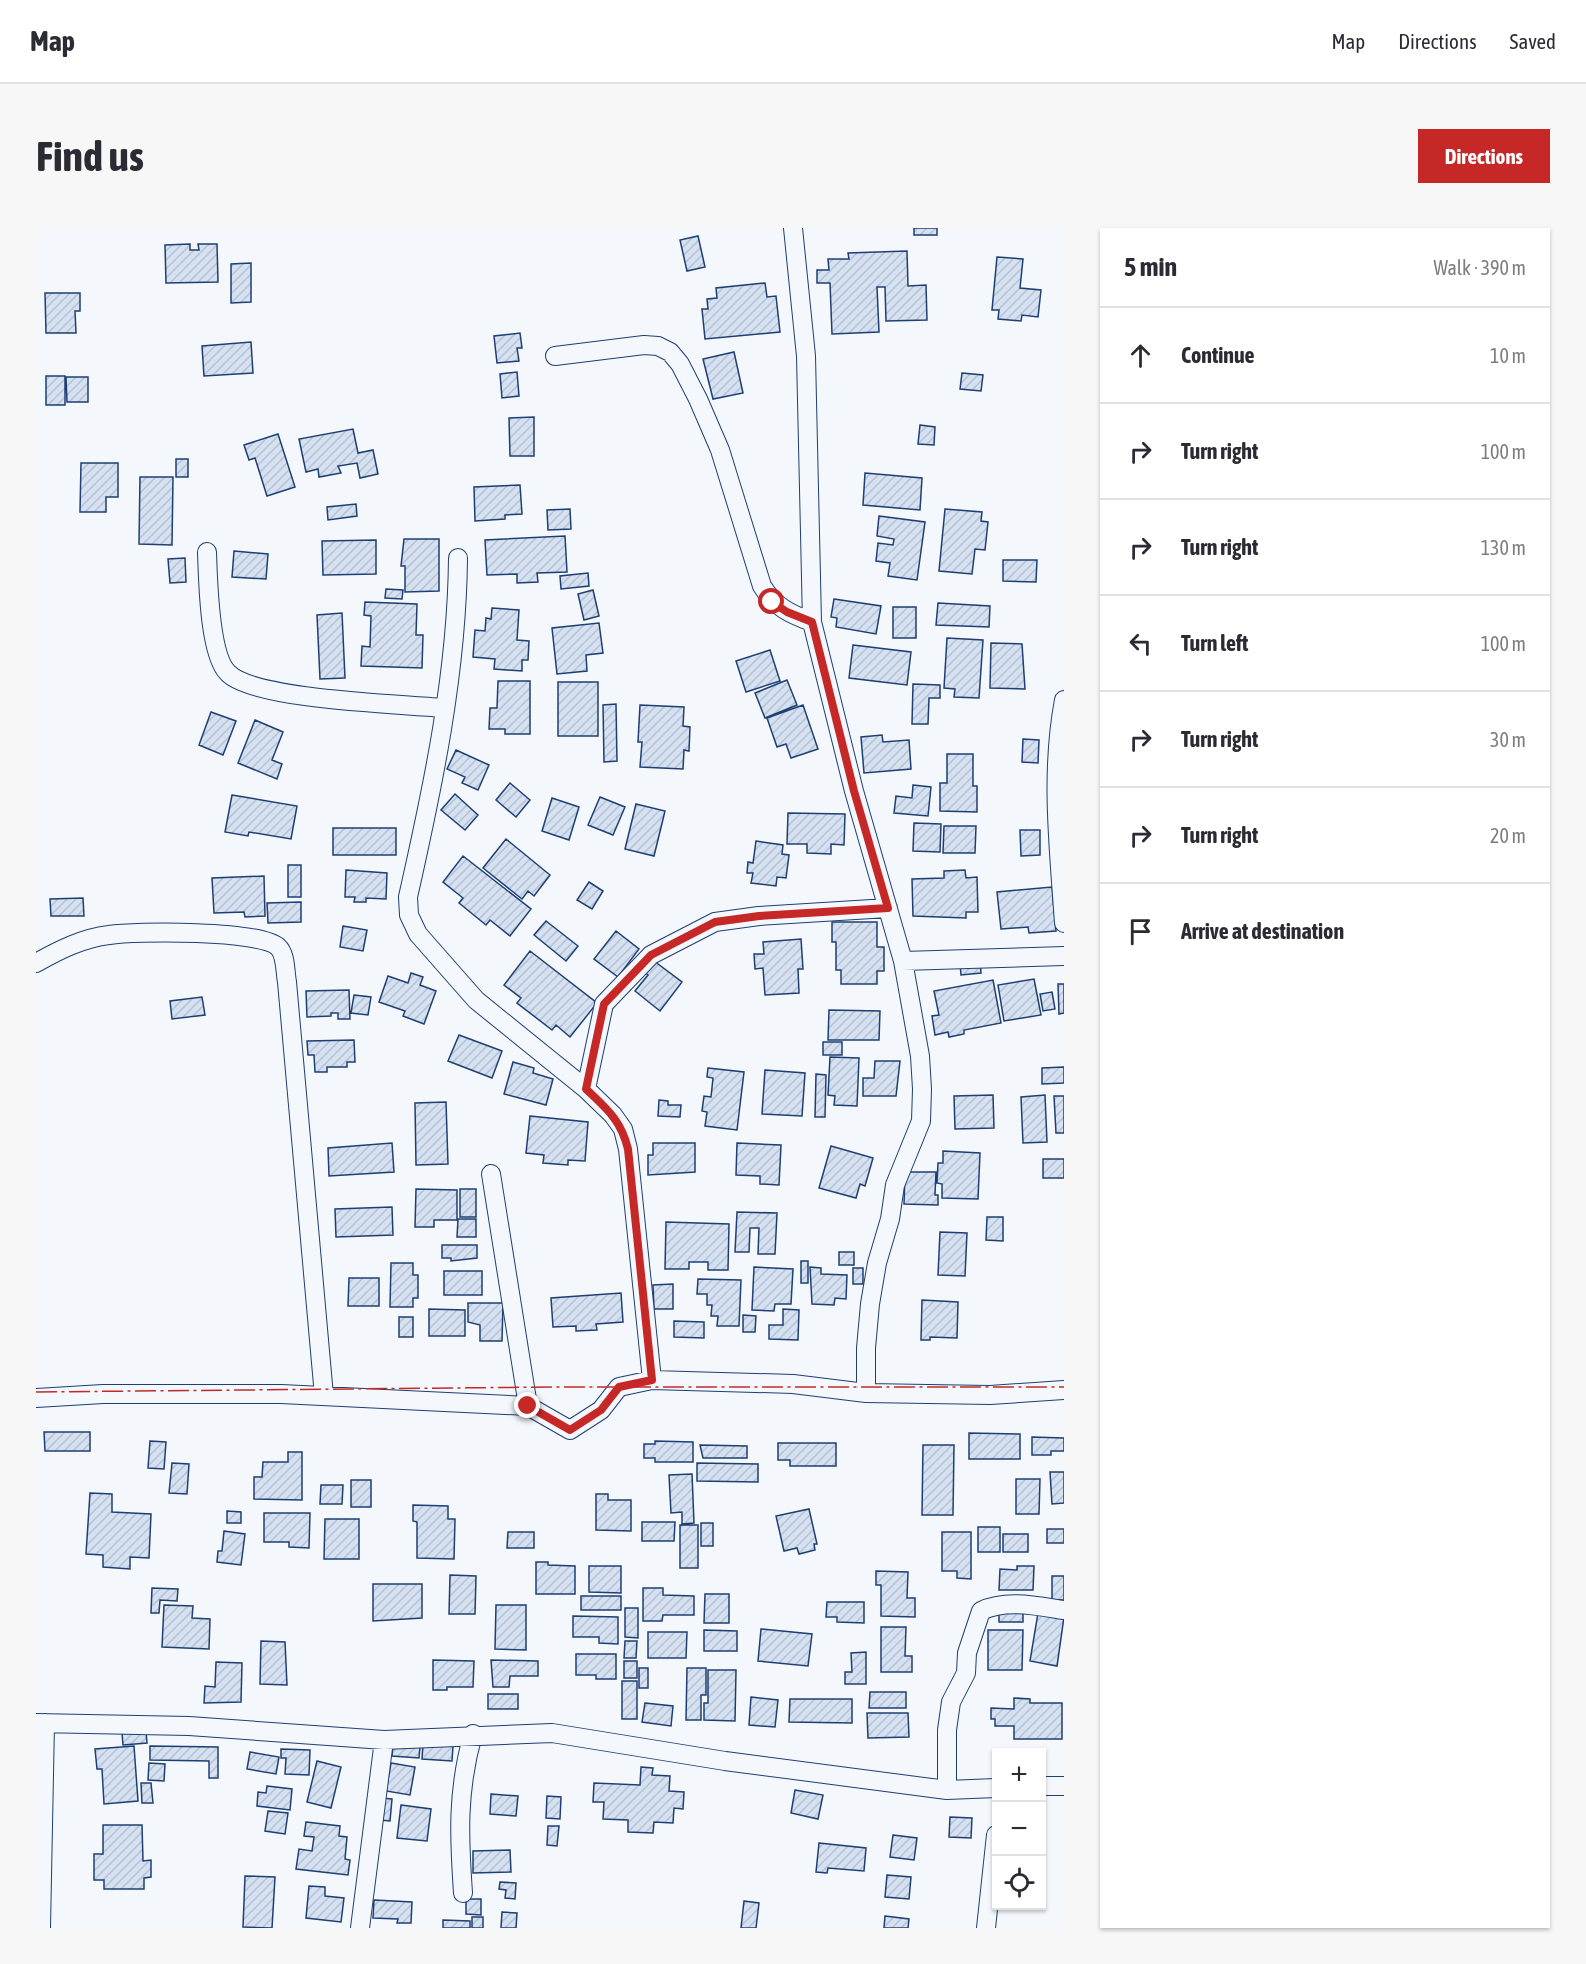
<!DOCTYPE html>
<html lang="en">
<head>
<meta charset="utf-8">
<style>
	:root { --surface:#fff; --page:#f7f7f7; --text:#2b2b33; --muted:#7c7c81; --line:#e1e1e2; --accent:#c62828 }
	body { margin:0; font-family:"Asap Condensed",sans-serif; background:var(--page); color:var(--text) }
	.controls { position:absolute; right:18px; bottom:18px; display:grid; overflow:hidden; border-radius:0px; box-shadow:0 2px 4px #0004 }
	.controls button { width:54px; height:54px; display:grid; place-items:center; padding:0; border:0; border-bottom:2px solid var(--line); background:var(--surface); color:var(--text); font:30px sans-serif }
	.stop { position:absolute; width:18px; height:18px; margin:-14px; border:4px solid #c62828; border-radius:50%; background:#fff }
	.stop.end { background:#c62828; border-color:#fff; box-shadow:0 2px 6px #0008 }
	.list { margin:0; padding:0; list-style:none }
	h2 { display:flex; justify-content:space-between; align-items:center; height:78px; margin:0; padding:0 24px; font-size:26px }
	h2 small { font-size:20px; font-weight:400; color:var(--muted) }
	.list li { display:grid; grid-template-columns:39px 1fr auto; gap:18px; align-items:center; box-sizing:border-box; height:96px; padding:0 24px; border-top:2px solid var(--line) }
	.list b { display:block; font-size:22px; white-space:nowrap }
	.list em { font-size:20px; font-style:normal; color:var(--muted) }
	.icon { flex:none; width:33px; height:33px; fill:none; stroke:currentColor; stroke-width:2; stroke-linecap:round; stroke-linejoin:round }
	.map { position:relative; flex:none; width:1028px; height:1700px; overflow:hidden; border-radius:0px }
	header { display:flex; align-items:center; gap:36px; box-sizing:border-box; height:84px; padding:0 30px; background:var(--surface); border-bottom:2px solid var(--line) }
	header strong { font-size:28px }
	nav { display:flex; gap:33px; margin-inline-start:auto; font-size:21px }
	.intro { display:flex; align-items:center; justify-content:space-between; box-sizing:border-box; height:144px; padding:0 36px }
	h1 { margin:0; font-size:42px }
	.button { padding:15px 27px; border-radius:0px; background:var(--accent); color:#fff; font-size:21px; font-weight:700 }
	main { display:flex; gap:36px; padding:0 36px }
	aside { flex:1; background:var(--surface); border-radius:0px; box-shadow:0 2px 4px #0004 }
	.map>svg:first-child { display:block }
	.building { fill:url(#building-hatch); stroke:#1d3f73; stroke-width:1.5 }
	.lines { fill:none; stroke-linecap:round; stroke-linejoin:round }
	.street-casing { stroke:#1d3f73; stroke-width:20 }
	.street { stroke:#f4f7fb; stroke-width:18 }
	.power { stroke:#c62828; stroke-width:1.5; stroke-dasharray:21 4.5 3 4.5; stroke-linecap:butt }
	.route { stroke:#c62828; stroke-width:8 }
</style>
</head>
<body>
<header>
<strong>Map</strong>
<nav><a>Map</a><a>Directions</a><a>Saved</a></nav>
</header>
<div class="intro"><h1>Find us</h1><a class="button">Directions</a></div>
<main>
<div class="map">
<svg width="1028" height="1700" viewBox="0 0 1028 1700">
	<defs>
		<pattern id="building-hatch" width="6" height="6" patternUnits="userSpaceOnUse" patternTransform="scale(1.5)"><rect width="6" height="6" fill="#d5e0f0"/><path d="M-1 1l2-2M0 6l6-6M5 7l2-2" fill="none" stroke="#b6c1d1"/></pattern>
	</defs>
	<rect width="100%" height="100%" fill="#f4f7fb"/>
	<!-- building -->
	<path class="building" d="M878,0H901V7H878Z
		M662,8L669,39L651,43L644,12Z
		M154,16V22H163L162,16H181L182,54L130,55L129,17Z
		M871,23L872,58L890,57L891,92L850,93L849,59H841L843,104L796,106L794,55H781V42H793L792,31H813L812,25Z
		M961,29L987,31L984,60L1005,62L1002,89L986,87L985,93L962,91L963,82H956Z
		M215,35V74L195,75V36Z
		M729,55L731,69L740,68L744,104L669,111L666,81H672L671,71L681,70L680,60Z
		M9,65H44V83H39L40,105H10Z
		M484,105L486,120H481L483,133L461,135L458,108Z
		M215,114L217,145L168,148L166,118Z
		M698,124L707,165L677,171L667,131Z
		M481,144L483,168L466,170L464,146Z
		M926,145L947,147L945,163L924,161Z
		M10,148H29V177H10Z
		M30,149H52V174H31Z
		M498,189V228H474L473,190Z
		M884,197L899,199L898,217L882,216Z
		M317,201L322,225L337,222L342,246L324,250L321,235L302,238L305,245L283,249L282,241L270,244L263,211Z
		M242,206L259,259L231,268L219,230L213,232L208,217Z
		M140,231H152V249H140Z
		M45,235H82V269H70V284H44Z
		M829,245L886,250L884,282L827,277Z
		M104,249H137L136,317L103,316Z
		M484,257L486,286L469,287V291L439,293L438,259Z
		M320,276L321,288L292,292L291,279Z
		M534,281L535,301L512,302L511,282Z
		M909,281L946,284L945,293L952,294L949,322L939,321L936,346L903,343Z
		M843,288L889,294L881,352L852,348L854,335L840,333L842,315L857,317L858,311L841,308Z
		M529,308L531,344L501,345L502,354L481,355V346L451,347L449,312Z
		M368,311H403V363L369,364V338H365Z
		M340,312V346L287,347L286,313Z
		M198,323L232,326L230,351L196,349Z
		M149,330L150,354L134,355L132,331Z
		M967,332H1001L1000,354L967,353Z
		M552,345L553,358L525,361L524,348Z
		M350,361L367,362L366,371L349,370Z
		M557,362L563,388L548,392L542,366Z
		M798,371L845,378L840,406L800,399L801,390L795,389Z
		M329,374L381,376L380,407H387L386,440L325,438L326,418L334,419L335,388L328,387Z
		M902,375L954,378L953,399L900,397Z
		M857,379H880V410H857Z
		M456,380L483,382L481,412L493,413L492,432H486V443L458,441L459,431L437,429L439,402L449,403L450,390L455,391Z
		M306,385L309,450L284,451L281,387Z
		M563,395L567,425L550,427L551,443L521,446L516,400Z
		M911,410L947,412L943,470L918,469L919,461L908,460Z
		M955,415L986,416L989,461L954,460Z
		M817,417L875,424L871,457L813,450Z
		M734,422L744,453L710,464L700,433Z
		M751,452L761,477L729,490L719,465Z
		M462,453H494V506H469V501H453L454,480H461Z
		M522,454H562V508H522Z
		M877,456L904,457V470H893L892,496H876Z
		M580,476L581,533L568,534L567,477Z
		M604,477L648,479L647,498L654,499L653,523L648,522L647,541L604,539L606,514H602Z
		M767,477L782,521L755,530L750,516L741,519L731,490Z
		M175,484L200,493L187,527L163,517Z
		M219,492L247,504L236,532L246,536L241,551L202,535Z
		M846,507L847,514L873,512L875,541L828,545L825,509Z
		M987,511L1003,512L1002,535L986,534Z
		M420,522L453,537L442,562L426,555L429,549L411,541Z
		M911,526H937V558H941V584L904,583V555H911Z
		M474,555L494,572L480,589L460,572Z
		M877,557L895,559L892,588L858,585L860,568L876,570Z
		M419,566L442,587L429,602L405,582Z
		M196,567L261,578L255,611L213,604L212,608L189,604Z
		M564,569L589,579L577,607L552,597Z
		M516,570L543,579L533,612L506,603Z
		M600,576L629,583L618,628L589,621Z
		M752,585L809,586L808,617L795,616V626L771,625V616H751Z
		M878,595L905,596L904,624L877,623Z
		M908,598H940L939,625H907Z
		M297,600H360V627H297Z
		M984,602H1004V627L985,628Z
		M470,611L514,647L498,668L492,663L486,671L447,640Z
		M720,613L747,617L746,626L753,627L750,650L741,649L740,658L715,655L717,645H711L712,634L717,635Z
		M427,628L495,681L474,708L454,692L450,697L423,675L427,670L407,654Z
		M252,637H265V669H252Z
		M310,642L351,645L350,671L330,670V674H318L319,669H309Z
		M929,642L930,650L941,649L942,684H930V690L877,688L876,651L908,650V643Z
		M228,648L229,688L209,689L208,684L178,685L176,650Z
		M553,654L567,663L556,681L541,672Z
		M1016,659L1020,703L993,705L992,699L965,701L961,664Z
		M47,670L48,688H15L14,671Z
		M265,674V694L232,695L231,675Z
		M510,693L542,718L530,733L498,707Z
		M796,694H841V719H848V743H841V756H805V742H800V714H796Z
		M307,698L331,702L327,723L304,719Z
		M580,703L603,721L582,749L558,731Z
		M765,711L767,741H762L763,765L729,767L727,740L719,741L718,726H728L727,714Z
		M494,723L561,775L534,809L520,797L516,802L481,775L485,770L468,757Z
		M614,730L646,754L624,783L599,763L612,747L605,741Z
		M944,733L945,745L925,747L924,735Z
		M375,745L387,749L384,757L400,763L388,796L367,788L369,783L343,774L352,748L372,755Z
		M998,751L1005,787L968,793L962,757Z
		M957,752L965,795L928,802V806L913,809L912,804L899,807L896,788L903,787L898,763Z
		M1022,756H1028V785L1023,786Z
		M313,762L314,791H302V785H295V788L271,789L270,763Z
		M1016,764L1019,781L1007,783L1004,766Z
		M318,767L335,769L332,787L315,785Z
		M166,769L169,787L136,791L134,773Z
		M793,782L844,783L843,812H792Z
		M423,807L466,823L456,850L412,833Z
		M318,812L319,834H311V839H291V844H279L278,827H272L271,813Z
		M787,814H806V827H787Z
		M794,829L823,830L821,878L798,877L799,868L792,867Z
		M839,833H864L860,868H827V850H838Z
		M477,834L498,840L497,845L517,851L510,877L468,866Z
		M1028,839V855L1006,856V840Z
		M672,840L708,844L701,902L669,898L671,884L666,883L668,868L675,869L677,850L671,849Z
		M729,842L769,845L766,888L726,886Z
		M780,846L790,847L789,889H779Z
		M957,867L958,900L919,901L918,868Z
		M1009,867L1011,914L987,915L985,869Z
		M1018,868H1028V905H1020Z
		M623,872L632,873V877H645L644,889L622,888Z
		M410,874L412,936L380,937L379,875Z
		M494,888L552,894L549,933L532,932V937L507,935L508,927L490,925Z
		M356,915L358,944L293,948L292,920Z
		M617,915H659V944L612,947V927H617Z
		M701,915L745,917L743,957L724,956V948L700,947Z
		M795,918L837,930L829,958L824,956L820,970L783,960Z
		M907,923L944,925L942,971L906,970V956L901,955L902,935H907Z
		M1007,931H1028V950H1007Z
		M869,944H900L899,967H902V977L868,976Z
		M380,961L421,962V992H398V999H379Z
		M424,961H440V989H424Z
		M356,979L357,1007L300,1009L299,981Z
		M701,984L741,985L739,1026H722L723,1000H714L713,1024H699Z
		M951,989H967V1013L950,1012Z
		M422,991H440V1009H421Z
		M630,994L693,996L692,1042H672V1034H653V1041H629Z
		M904,1004L931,1005L929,1048L902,1047Z
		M406,1017H441V1030L415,1033V1030H406Z
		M803,1024H818V1037H803Z
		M765,1033H772V1055H765Z
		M355,1035H377V1047H382V1070H377V1079H354Z
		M718,1039L757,1041L755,1076H739L738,1083L716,1082Z
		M774,1039L785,1040V1046L811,1047L810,1071L799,1070L798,1077L776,1076Z
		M817,1040H827V1056H817Z
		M408,1043H446V1067H408Z
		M313,1050H343V1078H312Z
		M662,1051L705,1052L703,1098H681L682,1088H675L676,1077H671V1066H661Z
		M637,1056V1081H618L617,1057Z
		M585,1065L587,1094L560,1096L561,1102L540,1103V1098L517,1099L515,1070Z
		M886,1072L922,1074L921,1110L894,1109V1112H885Z
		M432,1075H467L466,1113H444V1097L432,1094Z
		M393,1081L429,1082V1108H393Z
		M747,1081L763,1082L762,1112L733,1111V1097H747Z
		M707,1087L720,1088L719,1104H707Z
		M363,1089H377V1109H363Z
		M638,1093L668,1094V1110L638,1109Z
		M8,1204H54V1223H9Z
		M933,1205L984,1206V1231H933Z
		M996,1209L1028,1210V1223H1015V1227H996Z
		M114,1213L130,1214L128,1241L112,1240Z
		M619,1213L657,1214V1234H619V1230H608V1216H619Z
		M742,1215H800V1238H754V1232H742Z
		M664,1217L711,1218V1230H667Z
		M887,1217H918L917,1287H886Z
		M252,1224H266V1272L218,1271V1249H226L227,1234H252Z
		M136,1235L153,1236L151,1266L133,1265Z
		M661,1235L722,1236V1254L661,1253Z
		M1014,1244H1028V1275L1016,1276Z
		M656,1246L658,1295L646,1296V1284L635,1285L633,1247Z
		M980,1251H1004L1003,1286H980Z
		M315,1252H335V1279H315Z
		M285,1257H307L306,1276H284Z
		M54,1265L76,1266V1284L115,1286L113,1330L94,1329V1341L67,1339V1327L50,1326Z
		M560,1266H572V1272H595V1303L560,1302Z
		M377,1277L412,1278V1291H419L418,1331L381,1330V1294L377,1293Z
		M773,1281L781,1316H778L779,1322L763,1326L761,1320L748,1323L740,1288Z
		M191,1283L205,1284V1295H191Z
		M228,1285H274L273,1320L253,1319V1314H228Z
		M289,1291H323V1331H288Z
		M606,1294H639L638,1313H606Z
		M665,1295H677V1318H665Z
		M644,1297H662V1340H644Z
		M942,1299H964V1324H942Z
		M1011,1301H1028V1315H1011Z
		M188,1303L209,1306L205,1337L181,1334L182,1323H186Z
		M472,1304H498V1320H471Z
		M906,1304H935V1351L921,1350V1343H906Z
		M967,1306H992V1324H967Z
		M500,1334H512V1337L539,1338V1366H500Z
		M553,1338H585V1365L553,1364Z
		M981,1338H998L997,1362H963L964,1341L981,1342Z
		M840,1343L872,1344L871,1370H879V1389L845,1388V1357H840Z
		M414,1347L440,1348L439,1386H413Z
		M1016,1348H1028V1372H1016Z
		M337,1356H386V1390L337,1393Z
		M116,1360L142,1361L141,1373L124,1372L123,1385H115Z
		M607,1360H627V1367L658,1368V1387H627L626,1393H607Z
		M669,1366H693V1395H668Z
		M545,1368H585V1382H545Z
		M791,1374H828V1395L801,1394V1389H790Z
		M128,1377L157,1378L156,1390L174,1391L173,1421L126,1419Z
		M460,1377H490V1422L459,1421Z
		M589,1380H602V1410L589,1409Z
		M963,1381H987V1394H963Z
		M1002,1385L1028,1389L1021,1438L994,1433Z
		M537,1388L582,1389V1416L563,1415V1409H537Z
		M845,1399H870L869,1428H876V1444H845Z
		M725,1401L776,1406L772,1438L722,1433Z
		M668,1402L701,1403V1423H668Z
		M952,1402H987L986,1442H952Z
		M612,1404H651L650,1430H612Z
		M225,1413L249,1414L251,1457L224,1456Z
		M589,1413H601L600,1430H588Z
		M830,1424V1456H809V1444H816L815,1425Z
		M540,1426H580V1451H560V1447H540Z
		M397,1432L438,1433L437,1459H411V1462H397Z
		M455,1432L502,1433V1448H474L473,1459H457Z
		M588,1433H601V1450H588Z
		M180,1434L206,1435L205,1474L168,1475L169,1458L179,1459Z
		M603,1440H612V1460H603Z
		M651,1440H670V1467H665V1492H650Z
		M672,1442H700L699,1493L668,1492V1475H672Z
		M586,1453H601V1491H586Z
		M834,1464H870V1480H833Z
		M452,1466H482V1481H452Z
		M715,1469L742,1472L739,1499L713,1497Z
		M978,1470L994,1471V1475H1026V1511H978V1498H959V1491H955V1480L978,1481Z
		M754,1471H816V1495L753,1494Z
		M609,1475L637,1478L635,1498L606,1494Z
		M831,1485H872L873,1509L832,1510Z
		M110,1504L111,1515L87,1517L86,1505Z
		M357,1516L384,1519L383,1530L356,1528Z
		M387,1516L417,1518L416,1533L386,1531Z
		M98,1518L102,1573L68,1576L66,1541H61L59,1521Z
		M114,1518L182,1519V1550H173V1533L114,1532Z
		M245,1521L274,1522L273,1547L249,1546L250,1530H245Z
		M214,1524L243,1529L240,1546L211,1541Z
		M281,1533L305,1539L295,1580L271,1574Z
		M113,1535L129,1536L128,1553L112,1552Z
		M355,1535L379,1539L374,1567L350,1563Z
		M605,1539L617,1540L616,1547L634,1548L633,1563L648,1564L647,1581L638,1580L637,1595L618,1594L617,1605L592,1604V1592L567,1591L568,1574H557L558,1555L604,1557Z
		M105,1555H115L117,1575H106Z
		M231,1558L256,1561L254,1582L221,1578L222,1564L230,1565Z
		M759,1562L787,1567L782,1591L755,1585Z
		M455,1566L482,1568L480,1588L454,1586Z
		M511,1568L525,1569L524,1591L510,1590Z
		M345,1570L356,1571L354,1593L344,1592Z
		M365,1577L395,1581L391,1613L361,1610Z
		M232,1583L252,1585L249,1606L229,1603Z
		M914,1589L936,1590L935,1610L913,1609Z
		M270,1594L304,1598L303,1608L311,1609L309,1631L314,1632L312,1647L260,1641L263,1621L276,1623L278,1609L268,1608Z
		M67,1597H106L107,1633L115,1632V1649L108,1650V1661H68V1652H58V1626H67Z
		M512,1598H523L521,1618L511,1617Z
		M857,1607L881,1610L878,1632L854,1629Z
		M783,1615L830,1620L828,1643L792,1640L791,1645L780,1644Z
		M474,1622L475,1644L437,1645V1623Z
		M851,1647L875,1649L873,1671L849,1669Z
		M209,1648L239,1649L236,1700L207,1699Z
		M464,1654L480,1655L479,1671L469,1670L470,1662L463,1661Z
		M273,1658L289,1659V1668L308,1670L305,1694L270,1690Z
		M430,1671H445V1687L430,1686Z
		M338,1672L376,1674L375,1695H361L362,1691L337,1690Z
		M708,1673L723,1675L720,1700H705Z
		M466,1684L481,1685L480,1700H465Z
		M849,1688L873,1691L872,1700H848Z
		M436,1689H447V1700H436Z
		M407,1692L434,1693V1700H407Z"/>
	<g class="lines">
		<defs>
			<path id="street" d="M757,0L770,128L776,394L818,563L867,733L884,828L886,861L885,893L859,957L854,991L841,1035L834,1076L830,1120V1165
				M519,128L608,117L622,118L634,124L644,136L662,171L684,222L726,358C739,379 754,386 776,394
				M171,324C172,351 173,427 192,445C218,472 366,476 408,480
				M422,330C421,445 397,558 372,669L373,687L382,706L440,772L550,861L577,887L587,901L592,921L616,1152
				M1028,472C1014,546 1023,621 1028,695
				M867,733L1028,728
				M0,735C23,722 47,710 73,707C99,703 225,702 242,719C250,726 249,744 251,754L288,1168
				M550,861L568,776L615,727L679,694L723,688L852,680
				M455,946L492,1178
				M0,1170L67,1166H245L492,1178L534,1202L565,1182L583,1159L616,1152L757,1156L830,1165L954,1167L1028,1162
				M0,1495L153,1498L348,1512L516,1505L689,1533L911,1562L960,1560
				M1005,1558H1028
				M911,1562V1502L915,1474L930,1445L931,1425L945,1383C970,1371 1001,1378 1028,1382
				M427,1665C423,1608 421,1563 437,1506
				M5,1700L9,1495
				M324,1700L348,1512
				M950,1700L960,1607"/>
		</defs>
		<!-- street casing -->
		<use href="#street" class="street-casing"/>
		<!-- street -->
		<use href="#street" class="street"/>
		<!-- power -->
		<path class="power" d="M0,1164L518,1159H1028"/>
	</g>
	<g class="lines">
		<!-- route -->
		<path class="route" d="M492,1178L534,1202L565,1182L583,1159L616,1152L592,921C585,892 571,881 550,861L568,776L615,727L679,694L723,688L852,680L818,563L776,394L751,384L736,374"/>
	</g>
</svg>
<div class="controls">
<button>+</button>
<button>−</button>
<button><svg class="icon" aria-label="locate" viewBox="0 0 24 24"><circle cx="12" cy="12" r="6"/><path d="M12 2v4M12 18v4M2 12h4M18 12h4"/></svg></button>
</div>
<div class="stop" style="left:736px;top:374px"></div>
<div class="stop end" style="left:492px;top:1178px"></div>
</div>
<aside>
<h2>5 min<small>Walk · 390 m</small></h2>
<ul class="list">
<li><svg class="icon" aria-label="ahead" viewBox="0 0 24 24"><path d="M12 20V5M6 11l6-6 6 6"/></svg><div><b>Continue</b></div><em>10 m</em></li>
<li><svg class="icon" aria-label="right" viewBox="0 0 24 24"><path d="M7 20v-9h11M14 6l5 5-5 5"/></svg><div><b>Turn right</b></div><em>100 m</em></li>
<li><svg class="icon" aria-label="right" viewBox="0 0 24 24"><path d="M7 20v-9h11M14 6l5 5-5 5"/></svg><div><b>Turn right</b></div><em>130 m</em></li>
<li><svg class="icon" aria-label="left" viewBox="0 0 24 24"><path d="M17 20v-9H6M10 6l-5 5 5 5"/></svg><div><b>Turn left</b></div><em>100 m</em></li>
<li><svg class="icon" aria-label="right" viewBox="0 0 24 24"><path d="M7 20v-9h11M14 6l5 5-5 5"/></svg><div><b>Turn right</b></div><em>30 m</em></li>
<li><svg class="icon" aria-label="right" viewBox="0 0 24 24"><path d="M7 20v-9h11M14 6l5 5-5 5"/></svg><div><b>Turn right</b></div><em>20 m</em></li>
<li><svg class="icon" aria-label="arrive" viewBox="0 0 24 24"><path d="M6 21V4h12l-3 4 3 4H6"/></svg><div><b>Arrive at destination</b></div></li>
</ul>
</aside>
</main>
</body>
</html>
